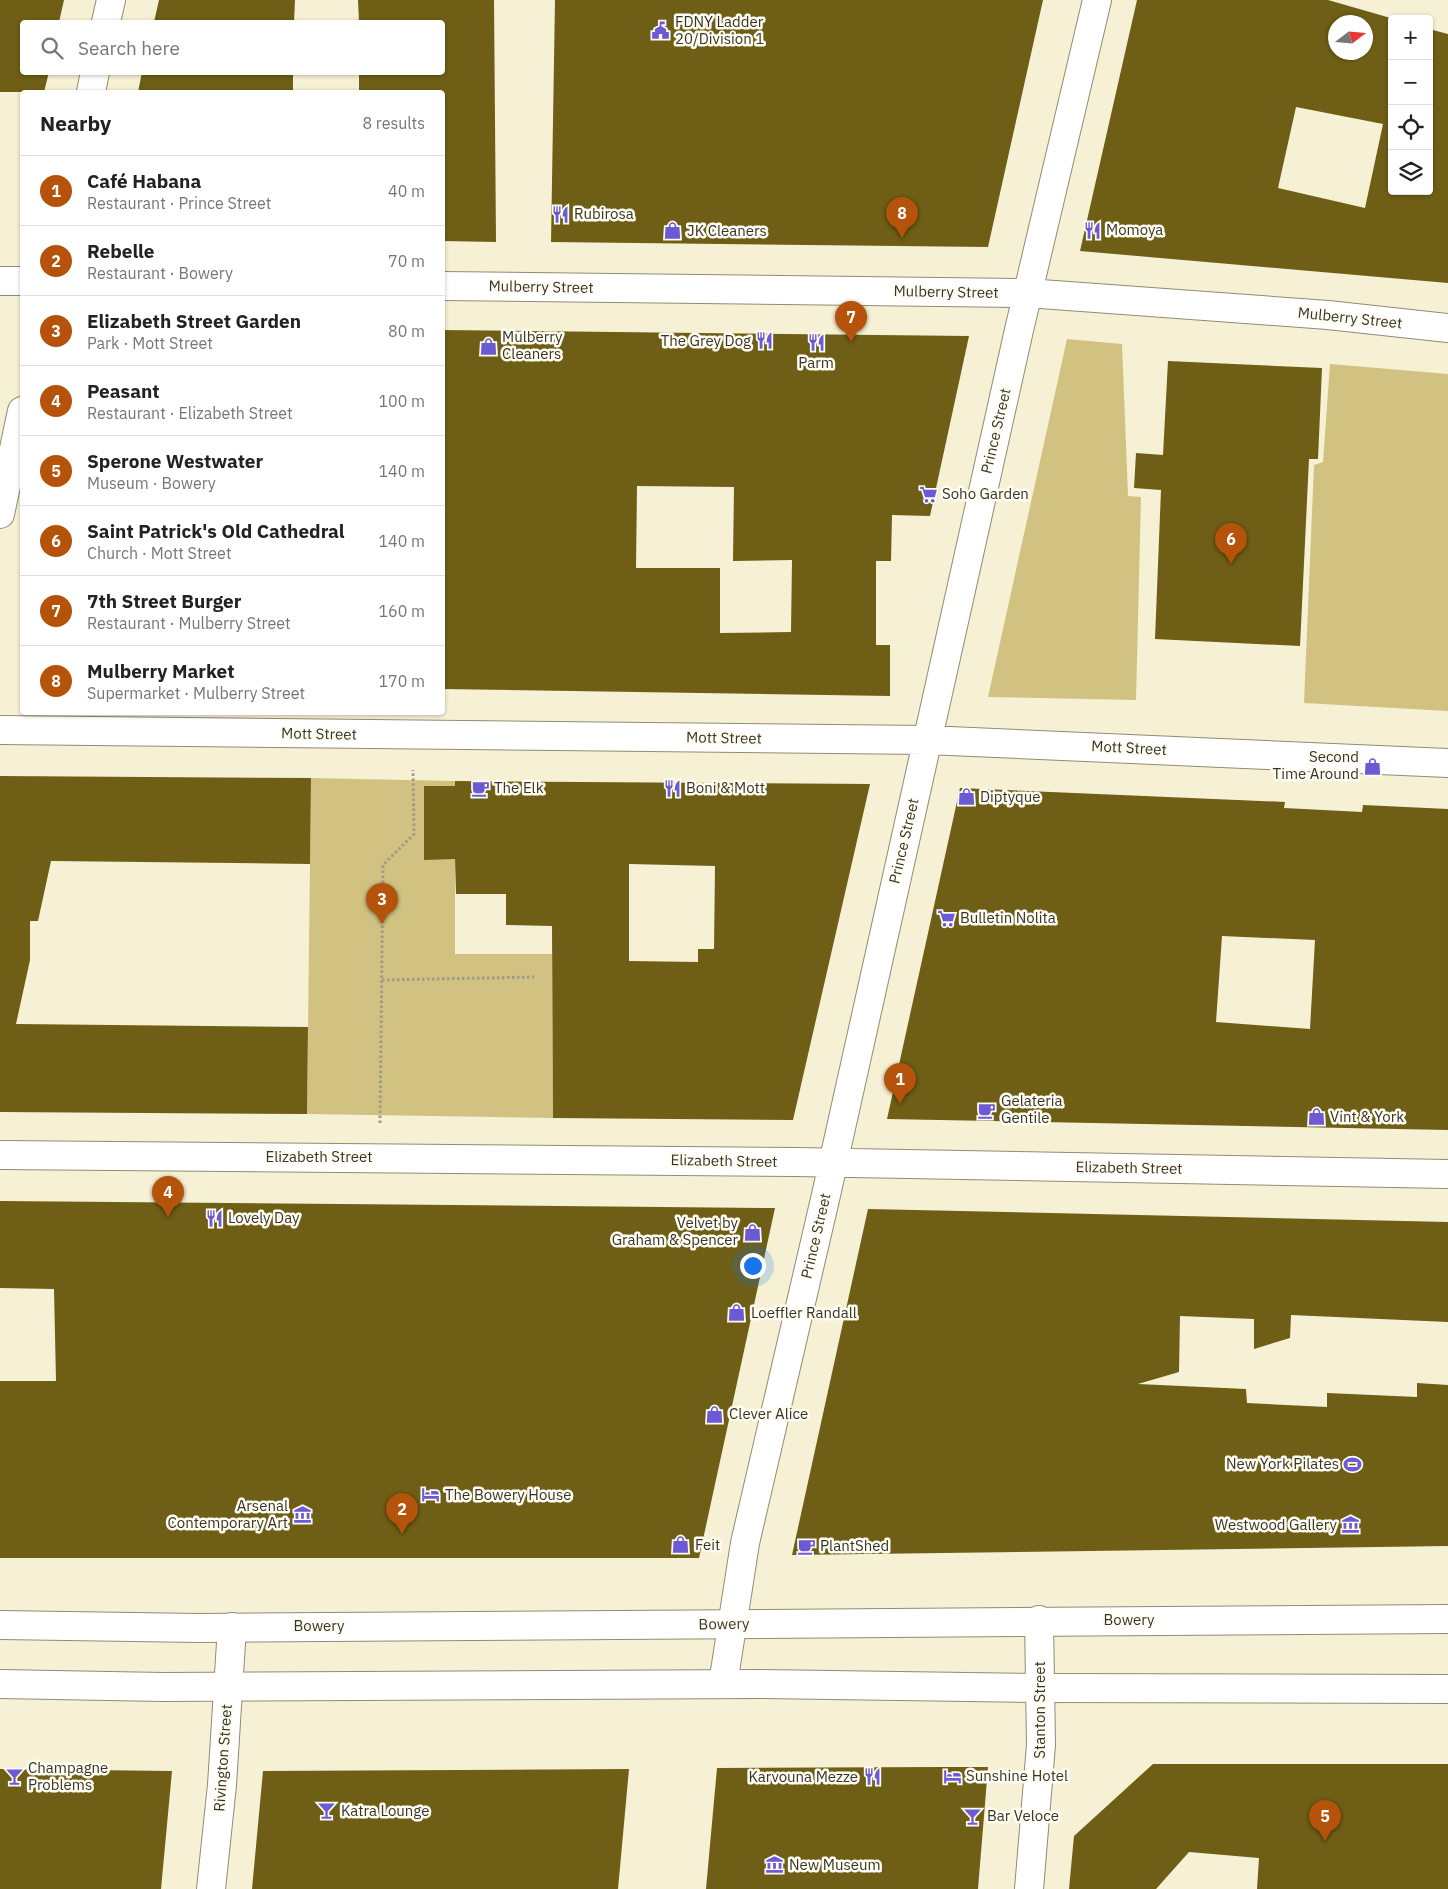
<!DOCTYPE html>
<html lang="en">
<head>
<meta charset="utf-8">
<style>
	:root { --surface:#fff; --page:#f6f6f6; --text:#222; --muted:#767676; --line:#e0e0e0; --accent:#b45309 }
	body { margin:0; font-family:"IBM Plex Sans",sans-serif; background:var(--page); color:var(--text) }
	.controls { position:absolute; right:15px; top:15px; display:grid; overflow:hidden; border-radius:5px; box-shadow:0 1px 4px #0004 }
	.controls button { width:45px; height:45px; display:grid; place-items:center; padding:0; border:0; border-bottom:1px solid var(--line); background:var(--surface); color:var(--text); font:25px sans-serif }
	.compass { position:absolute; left:1328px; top:15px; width:45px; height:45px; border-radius:50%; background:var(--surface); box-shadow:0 1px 4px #0004; rotate:74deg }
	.you { position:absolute; left:752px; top:1265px; width:18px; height:18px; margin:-12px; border:4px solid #fff; border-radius:50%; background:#1a73e8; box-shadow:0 0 0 8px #1a73e833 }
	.badge { display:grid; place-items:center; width:32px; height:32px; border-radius:50%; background:var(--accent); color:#fff; font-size:16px; font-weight:700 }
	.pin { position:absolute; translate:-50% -41px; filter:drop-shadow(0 1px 2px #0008) }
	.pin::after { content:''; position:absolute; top:26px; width:18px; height:15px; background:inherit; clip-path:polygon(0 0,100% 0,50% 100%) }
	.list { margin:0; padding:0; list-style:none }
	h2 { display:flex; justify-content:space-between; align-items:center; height:65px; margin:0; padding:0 20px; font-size:21px }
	h2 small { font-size:16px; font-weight:400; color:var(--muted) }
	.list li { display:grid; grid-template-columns:32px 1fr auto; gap:15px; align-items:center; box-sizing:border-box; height:70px; padding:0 20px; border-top:1px solid var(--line) }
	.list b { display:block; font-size:19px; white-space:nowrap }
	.list p { margin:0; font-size:16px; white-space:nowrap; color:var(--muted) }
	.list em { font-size:16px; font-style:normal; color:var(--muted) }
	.icon { flex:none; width:28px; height:28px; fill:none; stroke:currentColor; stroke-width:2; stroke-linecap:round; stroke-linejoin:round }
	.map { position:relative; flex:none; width:1448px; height:1889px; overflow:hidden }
	.search { position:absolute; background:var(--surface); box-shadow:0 1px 4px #0004; left:20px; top:20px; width:425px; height:55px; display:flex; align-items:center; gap:12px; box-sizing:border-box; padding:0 18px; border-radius:5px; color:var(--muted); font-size:19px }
	.panel { position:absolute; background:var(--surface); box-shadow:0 1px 4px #0004; left:20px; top:90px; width:425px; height:625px; border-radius:5px }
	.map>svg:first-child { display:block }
	.green { fill:#d1c282 }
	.building { fill:#6e5e16; fill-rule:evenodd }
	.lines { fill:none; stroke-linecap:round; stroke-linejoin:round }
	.street-casing { stroke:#918b73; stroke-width:30 }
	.primary-casing { stroke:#918b73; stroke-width:30 }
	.path { stroke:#9f9b88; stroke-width:3; stroke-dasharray:2.5 2.5; stroke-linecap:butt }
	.street { stroke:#fff; stroke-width:28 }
	.primary { stroke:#fff; stroke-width:28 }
	.labels { text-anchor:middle; stroke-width:5; stroke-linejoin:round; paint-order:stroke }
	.poi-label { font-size:15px; fill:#36342a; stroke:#fffdf2; text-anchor:start }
	.street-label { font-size:15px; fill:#36342a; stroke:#fffdf2 }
</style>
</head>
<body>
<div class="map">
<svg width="1448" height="1889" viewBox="0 0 1448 1889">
	<rect width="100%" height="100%" fill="#f6f0d5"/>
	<!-- green -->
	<path class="green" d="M1067,339L1122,344L1128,496L1141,497L1136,700L988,697Z
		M1330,364L1448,374V711L1304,703L1314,465L1323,462Z
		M311,778L455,781V954H552L553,1118L307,1114Z"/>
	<!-- building -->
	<path class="building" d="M0,0H64L59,22H22V72H49L44,92H0Z
		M159,0H295L294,22H154Z
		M358,0H494L496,242L442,241V92H359V72H442V22H359Z
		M555,0H1043L988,247L551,242Z
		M1137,0H1328L1394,19H1392V191H1429V29L1448,34V283L1080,251ZM1336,22H1366V52H1336ZM1296,107L1383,124L1365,208L1278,188Z
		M142,72H293V92H138Z
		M442,330L969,336L930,516L892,515L891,561H876V645H890V696L442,689ZM637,486L734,487L733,561L792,560L791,632L720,633V568H636Z
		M1168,361L1322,368L1318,459H1309L1300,646L1155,639L1161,490L1134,488L1136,453L1163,455Z
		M0,776L311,778L310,864L51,861L38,921H30V960L16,1024L308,1027L307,1114L0,1112Z
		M455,781L870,784L793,1120L553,1118L552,926L506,925V894H456L455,859L424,860V786H455ZM629,864L715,866L714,949H698V962L629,961Z
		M960,788L1285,802L1284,808L1362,812L1363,805L1448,809V1130L887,1119ZM1222,936L1315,940L1310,1029L1216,1022Z
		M0,1201L775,1208L699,1558H0V1381H56L54,1289L0,1288Z
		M868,1209L1448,1222V1322L1291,1315L1290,1338L1254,1349V1319L1180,1316L1179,1372L1138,1384L1246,1389L1247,1403L1327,1407V1393L1417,1397V1383L1448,1385V1546L792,1555Z
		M1153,1764H1448V1889H1257L1259,1858L1189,1852L1156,1889H1069L1074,1836Z
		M943,1767H988L978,1889H706L717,1768Z
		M0,1769L172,1771L161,1889H0Z
		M629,1769L618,1889H252L263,1771Z"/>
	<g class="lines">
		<defs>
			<path id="street" d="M106,22L111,0
				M91,92L95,72
				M0,281H22
				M442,286L1027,293L1328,315L1448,328
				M0,514L22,411
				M0,730L927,740L1448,763
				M0,1155L796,1162L1448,1174
				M723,1684L745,1543L826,1195L1019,330L1097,0
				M211,1889L222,1785L232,1627
				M1029,1889L1041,1745L1039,1620"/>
			<path id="primary" d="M0,1625L199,1628L1448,1619
				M0,1684L163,1687L759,1684L1041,1688L1448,1689"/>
		</defs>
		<!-- street casing -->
		<use href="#street" class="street-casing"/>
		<!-- primary casing -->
		<use href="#primary" class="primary-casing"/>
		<!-- path -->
		<path class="path" d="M382,980L534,977
			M380,1123L383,865L414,834L413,770"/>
		<!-- street -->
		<use href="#street" class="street"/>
		<!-- primary -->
		<use href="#primary" class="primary"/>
	</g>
	<!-- icons -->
	<defs>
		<symbol id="civic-bare" viewBox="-9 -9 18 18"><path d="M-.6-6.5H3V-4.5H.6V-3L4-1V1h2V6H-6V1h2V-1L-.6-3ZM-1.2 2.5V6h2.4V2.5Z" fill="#6b5ad3" stroke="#fffdf2" stroke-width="2.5" paint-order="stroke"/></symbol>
		<symbol id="restaurant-bare" viewBox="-9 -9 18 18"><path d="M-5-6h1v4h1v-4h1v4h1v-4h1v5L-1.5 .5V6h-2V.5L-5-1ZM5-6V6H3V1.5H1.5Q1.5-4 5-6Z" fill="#6b5ad3" stroke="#fffdf2" stroke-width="2.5" paint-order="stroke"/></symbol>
		<symbol id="shop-bare" viewBox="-9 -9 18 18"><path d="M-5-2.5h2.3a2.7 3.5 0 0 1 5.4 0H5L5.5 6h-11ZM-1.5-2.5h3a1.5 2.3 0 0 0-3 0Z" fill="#6b5ad3" stroke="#fffdf2" stroke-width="2.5" paint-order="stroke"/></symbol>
		<symbol id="supermarket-bare" viewBox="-9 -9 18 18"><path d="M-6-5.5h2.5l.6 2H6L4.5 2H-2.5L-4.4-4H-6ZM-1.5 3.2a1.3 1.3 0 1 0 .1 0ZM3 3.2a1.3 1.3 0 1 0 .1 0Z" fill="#6b5ad3" stroke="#fffdf2" stroke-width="2.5" paint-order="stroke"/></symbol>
		<symbol id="cafe-bare" viewBox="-9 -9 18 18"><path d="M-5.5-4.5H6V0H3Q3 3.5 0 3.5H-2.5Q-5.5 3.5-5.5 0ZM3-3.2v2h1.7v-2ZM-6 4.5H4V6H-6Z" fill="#6b5ad3" stroke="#fffdf2" stroke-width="2.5" paint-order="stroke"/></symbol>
		<symbol id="stadium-bare" viewBox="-9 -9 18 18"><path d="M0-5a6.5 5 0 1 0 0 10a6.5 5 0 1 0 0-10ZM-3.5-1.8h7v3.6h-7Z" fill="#6b5ad3" stroke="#fffdf2" stroke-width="2.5" paint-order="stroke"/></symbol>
		<symbol id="hotel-bare" viewBox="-9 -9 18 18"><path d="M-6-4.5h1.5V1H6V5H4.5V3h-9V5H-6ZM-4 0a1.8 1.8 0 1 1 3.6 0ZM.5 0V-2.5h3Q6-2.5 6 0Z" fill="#6b5ad3" stroke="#fffdf2" stroke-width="2.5" paint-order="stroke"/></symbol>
		<symbol id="museum-bare" viewBox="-9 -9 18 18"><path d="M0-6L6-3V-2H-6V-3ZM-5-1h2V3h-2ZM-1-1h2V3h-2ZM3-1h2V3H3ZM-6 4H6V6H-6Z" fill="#6b5ad3" stroke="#fffdf2" stroke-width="2.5" paint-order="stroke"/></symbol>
		<symbol id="bar-bare" viewBox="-9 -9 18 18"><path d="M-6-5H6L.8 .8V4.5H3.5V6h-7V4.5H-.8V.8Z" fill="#6b5ad3" stroke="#fffdf2" stroke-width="2.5" paint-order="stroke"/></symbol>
	</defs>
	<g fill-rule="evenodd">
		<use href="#civic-bare" x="648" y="18" width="25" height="25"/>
		<use href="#restaurant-bare" x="548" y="202" width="25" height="25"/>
		<use href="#restaurant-bare" x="1080" y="218" width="25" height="25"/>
		<use href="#shop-bare" x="660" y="218" width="25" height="25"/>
		<use href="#restaurant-bare" x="752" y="328" width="25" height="25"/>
		<use href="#restaurant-bare" x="804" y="330" width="25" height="25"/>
		<use href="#shop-bare" x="476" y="334" width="25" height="25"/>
		<use href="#supermarket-bare" x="916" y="482" width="25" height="25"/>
		<use href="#shop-bare" x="1360" y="754" width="25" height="25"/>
		<use href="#cafe-bare" x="468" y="776" width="25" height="25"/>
		<use href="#restaurant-bare" x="660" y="776" width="25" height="25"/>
		<use href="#shop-bare" x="954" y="784" width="25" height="25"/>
		<use href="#supermarket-bare" x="934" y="906" width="25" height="25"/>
		<use href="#cafe-bare" x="974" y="1098" width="25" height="25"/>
		<use href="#shop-bare" x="1304" y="1104" width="25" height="25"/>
		<use href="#restaurant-bare" x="202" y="1206" width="25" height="25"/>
		<use href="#shop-bare" x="740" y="1220" width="25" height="25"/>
		<use href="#shop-bare" x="724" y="1300" width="25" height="25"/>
		<use href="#shop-bare" x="702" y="1402" width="25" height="25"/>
		<use href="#stadium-bare" x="1340" y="1452" width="25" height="25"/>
		<use href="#hotel-bare" x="418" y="1482" width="25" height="25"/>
		<use href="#museum-bare" x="290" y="1502" width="25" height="25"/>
		<use href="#museum-bare" x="1338" y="1512" width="25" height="25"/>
		<use href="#shop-bare" x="668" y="1532" width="25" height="25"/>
		<use href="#cafe-bare" x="794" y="1534" width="25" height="25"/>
		<use href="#hotel-bare" x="940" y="1764" width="25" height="25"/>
		<use href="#bar-bare" x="2" y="1764" width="25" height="25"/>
		<use href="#restaurant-bare" x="860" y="1764" width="25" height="25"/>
		<use href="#bar-bare" x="314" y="1798" width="25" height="25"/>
		<use href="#bar-bare" x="960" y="1804" width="25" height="25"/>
		<use href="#museum-bare" x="762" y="1852" width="25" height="25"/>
	</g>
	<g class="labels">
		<!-- poi labels -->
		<g class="poi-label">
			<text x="675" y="27">FDNY Ladder<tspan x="675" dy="17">20/Division 1</tspan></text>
			<text x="574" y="219">Rubirosa</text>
			<text x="1106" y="235">Momoya</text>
			<text x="687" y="236">JK Cleaners</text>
			<text x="502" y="342">Mulberry<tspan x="502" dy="17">Cleaners</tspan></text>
			<text x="751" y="346" text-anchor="end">The Grey Dog</text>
			<text x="816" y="368" text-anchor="middle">Parm</text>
			<text x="942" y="499">Soho Garden</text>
			<text x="1359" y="762" text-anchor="end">Second<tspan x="1359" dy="17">Time Around</tspan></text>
			<text x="494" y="793">The Elk</text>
			<text x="686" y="793">Boni &amp; Mott</text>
			<text x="980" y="802">Diptyque</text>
			<text x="960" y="923">Bulletin Nolita</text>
			<text x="1001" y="1106">Gelateria<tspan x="1001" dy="17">Gentile</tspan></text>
			<text x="1330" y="1122">Vint &amp; York</text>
			<text x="228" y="1223">Lovely Day</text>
			<text x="738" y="1228" text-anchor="end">Velvet by<tspan x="738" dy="17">Graham &amp; Spencer</tspan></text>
			<text x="751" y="1318">Loeffler Randall</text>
			<text x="729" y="1419">Clever Alice</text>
			<text x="1339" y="1469" text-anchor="end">New York Pilates</text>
			<text x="445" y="1500">The Bowery House</text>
			<text x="288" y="1511" text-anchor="end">Arsenal<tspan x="288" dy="17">Contemporary Art</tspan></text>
			<text x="1337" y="1530" text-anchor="end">Westwood Gallery</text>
			<text x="695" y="1550">Feit</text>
			<text x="820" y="1551">PlantShed</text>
			<text x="28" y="1773">Champagne<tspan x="28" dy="17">Problems</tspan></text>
			<text x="966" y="1781">Sunshine Hotel</text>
			<text x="858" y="1782" text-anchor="end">Karvouna Mezze</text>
			<text x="341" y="1816">Katra Lounge</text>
			<text x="987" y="1821">Bar Veloce</text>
			<text x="789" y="1870">New Museum</text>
		</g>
		<!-- street labels -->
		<g class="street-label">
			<text transform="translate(541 287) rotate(1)" y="5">Mulberry Street</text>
			<text transform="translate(946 292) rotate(1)" y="5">Mulberry Street</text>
			<text transform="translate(1350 318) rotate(6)" y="5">Mulberry Street</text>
			<text transform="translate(996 431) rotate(-77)" y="5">Prince Street</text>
			<text transform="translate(319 734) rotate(1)" y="5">Mott Street</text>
			<text transform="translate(724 738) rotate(1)" y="5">Mott Street</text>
			<text transform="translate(1129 748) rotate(3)" y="5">Mott Street</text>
			<text transform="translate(904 841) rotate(-77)" y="5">Prince Street</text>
			<text x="319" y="1162">Elizabeth Street</text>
			<text transform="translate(724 1161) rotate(1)" y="5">Elizabeth Street</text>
			<text transform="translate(1129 1168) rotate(1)" y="5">Elizabeth Street</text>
			<text transform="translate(816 1236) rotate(-77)" y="5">Prince Street</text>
			<text x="1129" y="1625">Bowery</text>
			<text transform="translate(724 1624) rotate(-1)" y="5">Bowery</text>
			<text x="319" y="1631">Bowery</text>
			<text transform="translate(1040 1710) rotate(-90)" y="5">Stanton Street</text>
			<text transform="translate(223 1758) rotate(-86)" y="5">Rivington Street</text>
		</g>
	</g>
</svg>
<div class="controls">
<button>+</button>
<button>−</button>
<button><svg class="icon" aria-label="locate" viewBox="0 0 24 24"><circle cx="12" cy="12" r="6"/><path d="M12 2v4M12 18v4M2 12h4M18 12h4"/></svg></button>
<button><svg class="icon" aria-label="layers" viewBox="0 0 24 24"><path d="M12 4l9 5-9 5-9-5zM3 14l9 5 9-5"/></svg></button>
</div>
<svg class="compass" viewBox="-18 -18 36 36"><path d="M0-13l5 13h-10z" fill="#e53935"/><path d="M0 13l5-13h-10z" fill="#767676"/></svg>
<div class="you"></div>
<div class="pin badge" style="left:900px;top:1104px">1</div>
<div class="pin badge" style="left:402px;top:1534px">2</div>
<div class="pin badge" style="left:382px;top:924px">3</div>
<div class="pin badge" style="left:168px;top:1217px">4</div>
<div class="pin badge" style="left:1325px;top:1841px">5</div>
<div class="pin badge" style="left:1231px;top:564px">6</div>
<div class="pin badge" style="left:851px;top:342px">7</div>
<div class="pin badge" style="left:902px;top:238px">8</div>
<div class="search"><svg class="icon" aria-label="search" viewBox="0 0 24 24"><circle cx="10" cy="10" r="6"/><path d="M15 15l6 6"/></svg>Search here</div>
<section class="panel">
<h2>Nearby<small>8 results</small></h2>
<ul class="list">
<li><span class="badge">1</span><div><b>Café Habana</b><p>Restaurant · Prince Street</p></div><em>40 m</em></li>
<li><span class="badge">2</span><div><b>Rebelle</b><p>Restaurant · Bowery</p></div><em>70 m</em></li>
<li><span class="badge">3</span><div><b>Elizabeth Street Garden</b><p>Park · Mott Street</p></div><em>80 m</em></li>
<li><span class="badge">4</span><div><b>Peasant</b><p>Restaurant · Elizabeth Street</p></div><em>100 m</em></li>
<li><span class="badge">5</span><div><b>Sperone Westwater</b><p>Museum · Bowery</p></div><em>140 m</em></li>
<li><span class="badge">6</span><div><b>Saint Patrick's Old Cathedral</b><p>Church · Mott Street</p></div><em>140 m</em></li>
<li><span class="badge">7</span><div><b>7th Street Burger</b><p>Restaurant · Mulberry Street</p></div><em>160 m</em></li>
<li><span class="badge">8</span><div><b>Mulberry Market</b><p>Supermarket · Mulberry Street</p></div><em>170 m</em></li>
</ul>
</section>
</div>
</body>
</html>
